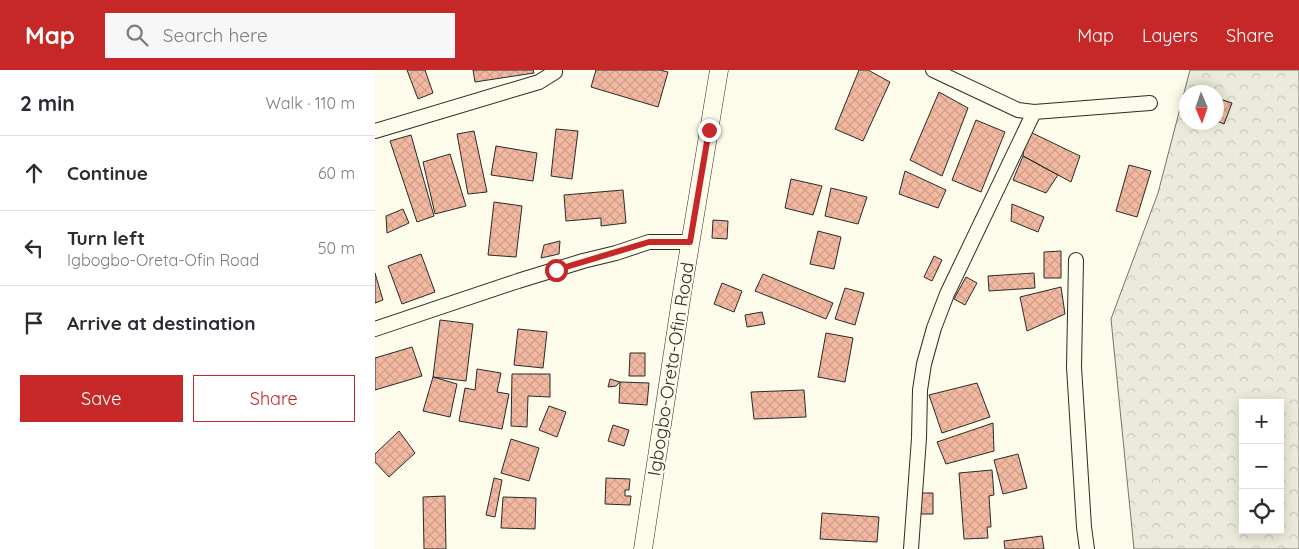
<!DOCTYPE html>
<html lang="en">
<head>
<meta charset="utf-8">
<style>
	:root { --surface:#fff; --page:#f7f7f7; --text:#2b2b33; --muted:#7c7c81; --line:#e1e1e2; --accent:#c62828 }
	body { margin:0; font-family:Quicksand,sans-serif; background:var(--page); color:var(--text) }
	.controls { position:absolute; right:15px; bottom:15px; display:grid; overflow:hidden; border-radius:0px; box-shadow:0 2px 12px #0003 }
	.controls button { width:45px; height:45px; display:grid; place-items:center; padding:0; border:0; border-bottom:1px solid var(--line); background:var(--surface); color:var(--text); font:25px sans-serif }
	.compass { position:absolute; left:804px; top:15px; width:45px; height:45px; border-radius:50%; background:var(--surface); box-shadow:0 2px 12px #0003; rotate:178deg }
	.stop { position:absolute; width:15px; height:15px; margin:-11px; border:4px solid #c62828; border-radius:50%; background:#fff }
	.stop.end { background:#c62828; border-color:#fff; box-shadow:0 1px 5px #0008 }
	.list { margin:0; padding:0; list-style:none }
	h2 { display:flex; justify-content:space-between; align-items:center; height:65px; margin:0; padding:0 20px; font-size:21px }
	h2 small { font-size:16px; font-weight:400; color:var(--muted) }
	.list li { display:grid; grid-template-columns:32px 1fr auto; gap:15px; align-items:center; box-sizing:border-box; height:75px; padding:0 20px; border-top:1px solid var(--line) }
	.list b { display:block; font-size:19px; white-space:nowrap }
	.list p { margin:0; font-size:16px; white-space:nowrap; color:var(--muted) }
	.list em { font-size:16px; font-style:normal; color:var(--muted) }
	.actions { display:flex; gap:10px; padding:15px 20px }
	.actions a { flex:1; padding:11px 0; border:1px solid var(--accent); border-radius:0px; text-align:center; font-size:18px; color:var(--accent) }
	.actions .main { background:var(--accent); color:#fff }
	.icon { flex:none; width:28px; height:28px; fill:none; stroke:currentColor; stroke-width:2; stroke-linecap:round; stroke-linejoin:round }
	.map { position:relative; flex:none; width:924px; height:479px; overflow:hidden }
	header { display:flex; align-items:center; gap:30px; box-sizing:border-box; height:70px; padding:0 25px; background:var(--accent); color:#fff }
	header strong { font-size:24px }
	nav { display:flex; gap:28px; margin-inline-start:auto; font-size:18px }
	.search { width:350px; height:45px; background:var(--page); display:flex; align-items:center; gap:12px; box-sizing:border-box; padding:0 18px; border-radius:0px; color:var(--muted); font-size:19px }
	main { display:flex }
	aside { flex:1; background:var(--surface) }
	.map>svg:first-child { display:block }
	.forest { fill:url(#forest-crowns); stroke:#74746e; fill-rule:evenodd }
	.building { fill:url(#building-cross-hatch); stroke:#2b2b2b }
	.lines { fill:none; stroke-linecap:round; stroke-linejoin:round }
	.minor-casing { stroke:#2b2b2b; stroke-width:16 }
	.tertiary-casing { stroke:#2b2b2b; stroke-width:19 }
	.minor { stroke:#fdfbea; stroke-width:14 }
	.tertiary { stroke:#fdfbea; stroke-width:18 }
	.route { stroke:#c62828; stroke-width:6 }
	.labels { text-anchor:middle; stroke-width:4; stroke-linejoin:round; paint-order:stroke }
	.street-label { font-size:18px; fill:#2b2b2b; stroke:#fdfbea }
</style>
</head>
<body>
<header>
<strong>Map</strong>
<div class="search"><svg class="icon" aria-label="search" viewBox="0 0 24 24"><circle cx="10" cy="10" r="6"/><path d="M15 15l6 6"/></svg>Search here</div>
<nav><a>Map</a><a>Layers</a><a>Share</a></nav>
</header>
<main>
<aside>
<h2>2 min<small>Walk · 110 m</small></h2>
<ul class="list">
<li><svg class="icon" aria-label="ahead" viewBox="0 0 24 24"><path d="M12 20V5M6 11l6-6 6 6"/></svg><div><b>Continue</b></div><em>60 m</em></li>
<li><svg class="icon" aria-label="left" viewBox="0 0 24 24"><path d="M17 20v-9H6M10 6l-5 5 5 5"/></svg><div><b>Turn left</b><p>Igbogbo-Oreta-Ofin Road</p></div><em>50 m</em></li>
<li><svg class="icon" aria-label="arrive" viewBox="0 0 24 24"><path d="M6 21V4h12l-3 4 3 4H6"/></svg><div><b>Arrive at destination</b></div></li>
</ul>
<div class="actions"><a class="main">Save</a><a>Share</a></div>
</aside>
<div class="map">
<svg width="924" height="479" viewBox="0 0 924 479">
	<defs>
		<pattern id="forest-crowns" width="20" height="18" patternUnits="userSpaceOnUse" patternTransform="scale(1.25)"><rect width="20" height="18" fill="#ecebdb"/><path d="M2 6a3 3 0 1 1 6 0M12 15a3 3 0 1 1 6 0" fill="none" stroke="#cbcabc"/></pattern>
		<pattern id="building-cross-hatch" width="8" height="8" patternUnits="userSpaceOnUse" patternTransform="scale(1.25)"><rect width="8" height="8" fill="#f2b8a0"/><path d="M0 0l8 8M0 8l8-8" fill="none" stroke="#d09e8a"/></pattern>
	</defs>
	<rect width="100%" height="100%" fill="#fdfbea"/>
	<!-- forest -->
	<path class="forest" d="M815,0H924V479H759L736,249L783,123ZM812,22H842V52H812ZM868,333H905V460H868Z"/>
	<!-- building -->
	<path class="building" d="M32,0H50L58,23L43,29Z
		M98,0H158L159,3L100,12Z
		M221,0H285L293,2L283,37L216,17Z
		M484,0H493L515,12L488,71L460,59Z
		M564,22L593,38L567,106L535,90Z
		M842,28L857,33L849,54L842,51Z
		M601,50L630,62L606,122L577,110Z
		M181,59L203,61L197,109L176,106Z
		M651,60L705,86L696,112L648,86Z
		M99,61L112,122L93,124L82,64Z
		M36,65L59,146L42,152L15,71Z
		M121,76L162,83L158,111L116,105Z
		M75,84L91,136L60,144L48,92Z
		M648,86L683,105L671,123L638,110Z
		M754,95L776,101L762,147L741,141Z
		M530,101L571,120L563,138L524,124Z
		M416,109L447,116L438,145L410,138Z
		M456,118L492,127L483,154L450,146Z
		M248,120L251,153L226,156V148L191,151L189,125Z
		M119,132L147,136L141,187L113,185Z
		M637,134L669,147L663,162L636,151Z
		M28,139L34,153L12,163L11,146Z
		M338,150L353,151L352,169L337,168Z
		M443,161L466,167L459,199L435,194Z
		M185,171L184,184L166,188L169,175Z
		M686,181V208H669V182Z
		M46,184L60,222L27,234L13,196Z
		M559,186L567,190L557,211L549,207Z
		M0,203L8,230L0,233Z
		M659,203L660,218L614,221L613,206Z
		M388,204L458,233L451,249L380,221Z
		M591,207L602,213L590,235L579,229Z
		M347,213L367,221L359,242L339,234Z
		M686,217L690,244L652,261L645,227Z
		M470,218L489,223L480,255L460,249Z
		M387,242L390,254L372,257L370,245Z
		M65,250L98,254L91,311L58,307Z
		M143,259L172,262L168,298L139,295Z
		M451,263L478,268L470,312L443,307Z
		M37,277L47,306L0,320V288Z
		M255,283H270V306H254Z
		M102,299L126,303L122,322L134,324L127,359L84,351L90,318L100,320Z
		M137,304H175V327L153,326L152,357L136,356Z
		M58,307L82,314L75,347L48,341Z
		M235,309L245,312L241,316L233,317Z
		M245,312L274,313L272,335L244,333Z
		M602,313L615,347L567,363L554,325Z
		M429,320L431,347L379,349L376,322Z
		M174,336L191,342L182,367L164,360Z
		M618,353L619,381L571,394L562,372Z
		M238,355L254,360L249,376L233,371Z
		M24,361L40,383L14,407L0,392V384Z
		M136,369L164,378L154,411L126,403Z
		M643,384L652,418L628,424L619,390Z
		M617,400L619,425L614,426L616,457H612L613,468L589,469L584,403Z
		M119,408L127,410L120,447L111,445Z
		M231,408L255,409L254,420H250V426H256L255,435L230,434Z
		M544,423H558V444H544Z
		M70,426L71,479H49L48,427Z
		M128,427L161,428L160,459L126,458Z
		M447,443L504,447L502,472L445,469Z
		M667,466L669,479H630L629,471Z"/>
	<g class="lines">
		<defs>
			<path id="minor" d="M558,0L643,40L659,42L775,33
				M0,61L164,12L180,2V0
				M701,190L699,297L709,457L712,479
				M0,259L143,211L208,191L241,183L274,172H315
				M536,479L544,368L545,320L549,294L559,258L572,224L659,42"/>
			<path id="tertiary" d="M268,479L307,223L344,0"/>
		</defs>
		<!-- minor casing -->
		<use href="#minor" class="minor-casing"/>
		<!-- tertiary casing -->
		<use href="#tertiary" class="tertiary-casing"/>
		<!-- minor -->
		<use href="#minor" class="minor"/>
		<!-- tertiary -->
		<use href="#tertiary" class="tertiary"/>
	</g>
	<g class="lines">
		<!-- route -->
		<path class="route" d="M181,200L274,172H315L334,60"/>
	</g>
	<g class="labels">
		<!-- street labels -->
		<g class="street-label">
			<text transform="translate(296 299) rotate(-81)" y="6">Igbogbo-Oreta-Ofin Road</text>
		</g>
	</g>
</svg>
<div class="controls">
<button>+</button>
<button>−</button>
<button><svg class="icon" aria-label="locate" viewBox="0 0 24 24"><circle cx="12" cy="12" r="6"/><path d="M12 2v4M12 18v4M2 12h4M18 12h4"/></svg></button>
</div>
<svg class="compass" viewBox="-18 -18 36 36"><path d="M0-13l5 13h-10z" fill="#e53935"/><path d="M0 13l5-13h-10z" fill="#7c7c81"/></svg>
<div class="stop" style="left:181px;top:200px"></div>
<div class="stop end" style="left:334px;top:60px"></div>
</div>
</main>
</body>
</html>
